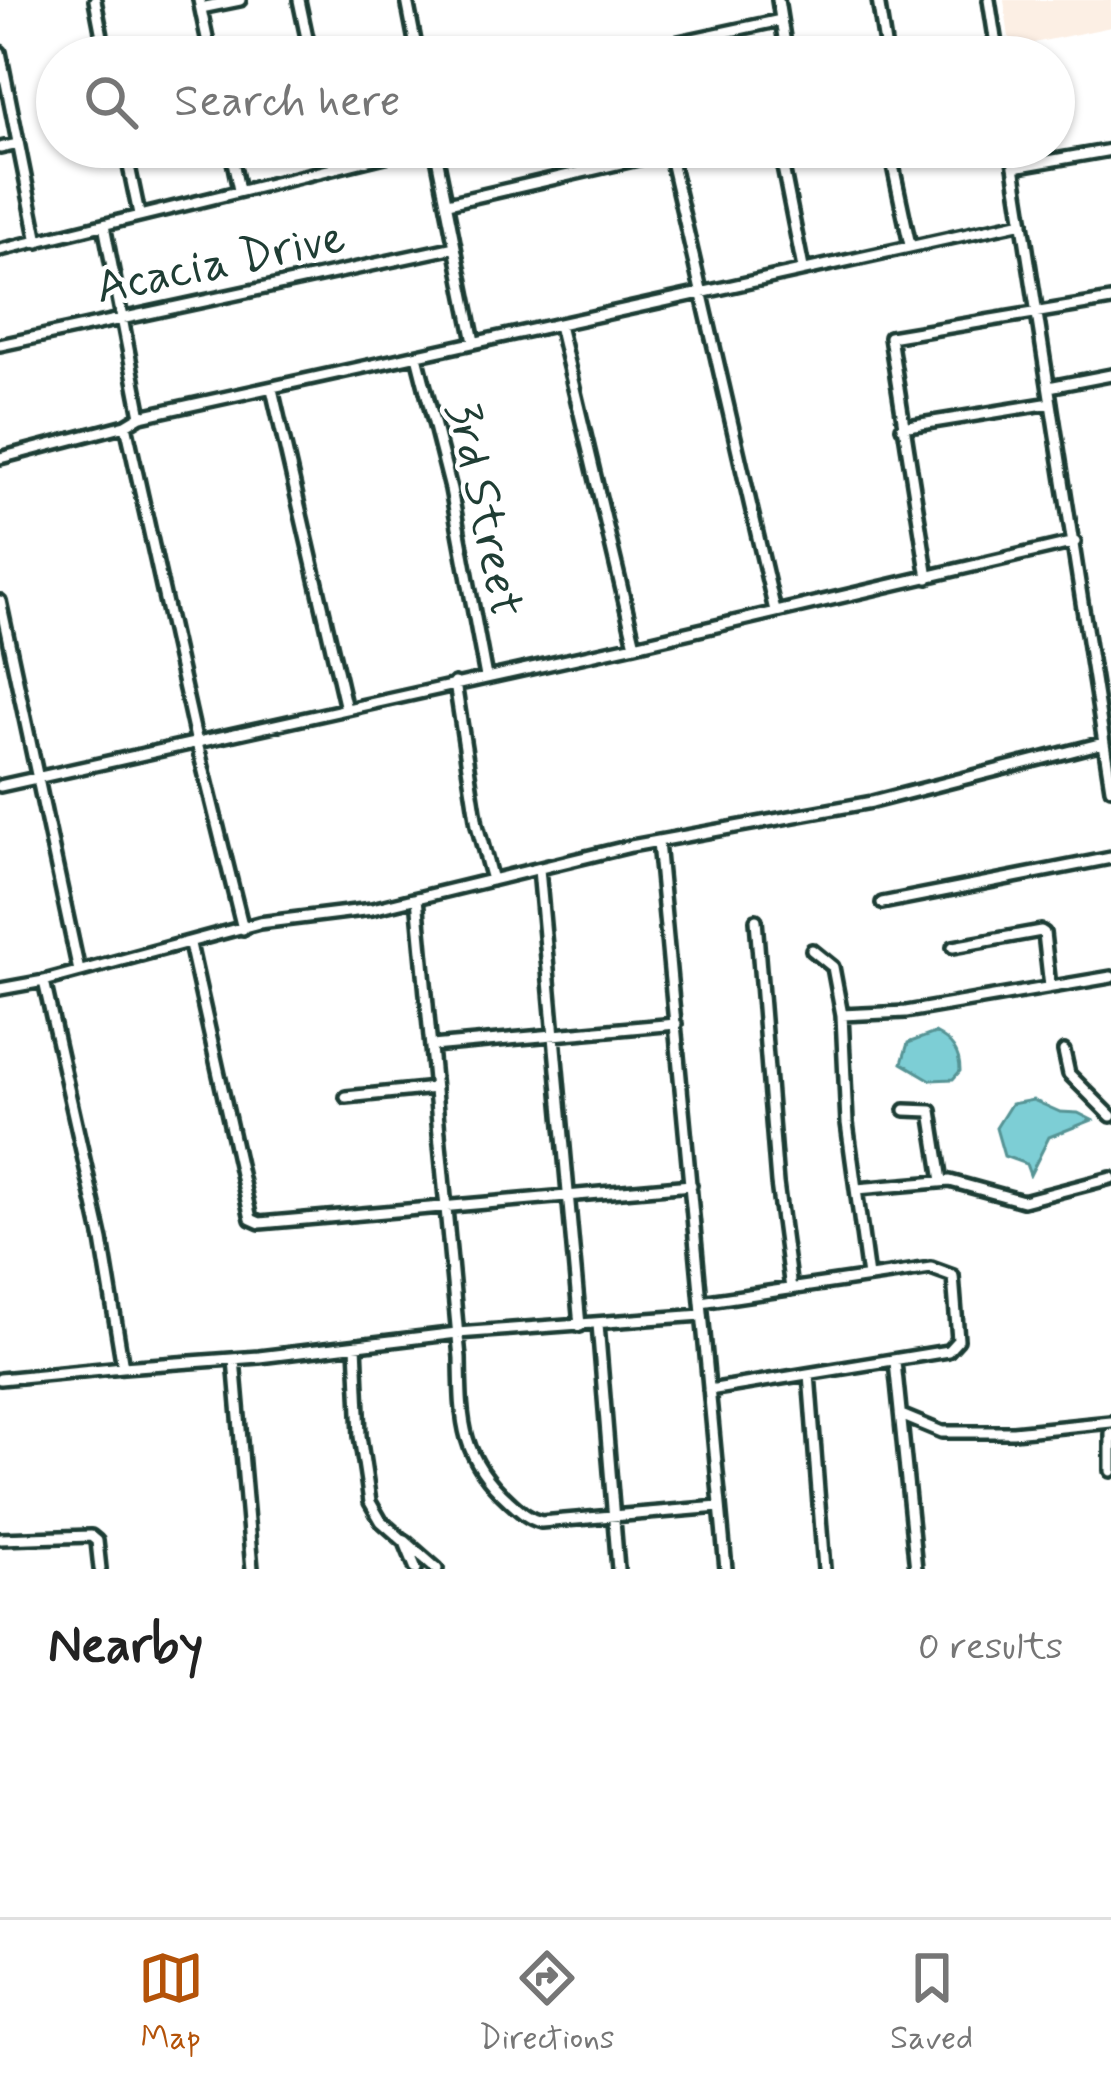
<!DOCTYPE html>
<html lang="en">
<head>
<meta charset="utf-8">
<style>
	:root { --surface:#fff; --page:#f6f6f6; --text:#222; --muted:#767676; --line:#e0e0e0; --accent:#b45309 }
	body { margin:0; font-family:Mynerve,sans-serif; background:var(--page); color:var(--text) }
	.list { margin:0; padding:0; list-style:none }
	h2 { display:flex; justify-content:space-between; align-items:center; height:156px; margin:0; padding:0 48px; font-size:51px }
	h2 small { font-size:39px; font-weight:400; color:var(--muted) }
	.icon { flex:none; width:66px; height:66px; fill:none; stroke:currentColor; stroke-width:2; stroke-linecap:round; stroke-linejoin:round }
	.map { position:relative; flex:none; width:1111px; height:1569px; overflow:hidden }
	.search { position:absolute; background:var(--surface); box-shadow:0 3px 9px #0004; left:36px; right:36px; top:36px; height:132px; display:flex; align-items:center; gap:30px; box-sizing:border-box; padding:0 42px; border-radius:66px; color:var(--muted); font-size:45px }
	.sheet { height:348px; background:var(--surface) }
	nav { display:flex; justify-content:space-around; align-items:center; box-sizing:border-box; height:168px; border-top:3px solid var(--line); background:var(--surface); font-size:33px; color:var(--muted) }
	nav a { display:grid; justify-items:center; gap:6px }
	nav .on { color:var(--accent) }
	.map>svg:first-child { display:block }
	.built { fill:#fcefe4 }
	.water { fill:#7dced5; stroke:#579495; stroke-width:3 }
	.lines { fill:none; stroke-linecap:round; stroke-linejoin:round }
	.minor-casing { stroke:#1f3d34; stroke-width:18 }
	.minor { stroke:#fff; stroke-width:9 }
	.labels { text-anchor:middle; stroke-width:9; stroke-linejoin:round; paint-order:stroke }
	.street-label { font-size:48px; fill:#1f3d34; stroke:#fff }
</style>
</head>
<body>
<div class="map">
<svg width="1111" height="1569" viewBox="0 0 1111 1569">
	<rect width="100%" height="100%" fill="#fff"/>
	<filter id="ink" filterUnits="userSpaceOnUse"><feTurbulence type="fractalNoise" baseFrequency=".00833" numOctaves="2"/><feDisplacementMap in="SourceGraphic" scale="24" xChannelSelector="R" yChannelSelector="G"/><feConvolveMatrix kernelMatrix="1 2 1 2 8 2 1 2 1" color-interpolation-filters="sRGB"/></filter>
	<g filter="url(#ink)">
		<!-- built -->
		<path class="built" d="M1004,0H1111V27L1019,46L1009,38Z"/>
		<!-- water -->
		<path class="water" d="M935,1033C951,1041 960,1052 960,1071L953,1079L931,1080L902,1063L908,1043Z
			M1033,1100L1060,1112L1078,1113L1092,1120L1049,1137L1030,1175L1026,1164L1004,1156L996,1128L1011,1104Z"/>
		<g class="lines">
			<defs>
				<path id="minor" d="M95,0L106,57
					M199,0L211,57
					M299,0L311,57
					M407,0L418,57
					M778,0L787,57
					M878,0L887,57
					M989,0L998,57
					M201,8L240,0
					M0,52L38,242
					M609,57L781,20
					M125,147L139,214
					M230,147L239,190
					M330,147L335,167
					M435,147L474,342
					M779,147L803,268
					M889,147L910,245
					M1011,147L1111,788
					M0,148L18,144
					M669,152L775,611
					M1014,167L1111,150
					M448,203L690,147
					M104,225L141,416
					M0,250L422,147
					M559,325L635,645
					M0,345L455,247
					M417,356L451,489L486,677
					M1049,387L1111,375
					M272,389L346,709
					M126,425L197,743L243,929
					M902,427L1051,403
					M0,458L126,425L141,416L1023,222
					M928,578L890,337L1111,300
					M0,601L79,971
					M455,683L477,825L492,880
					M0,786L635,645L1075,542
					M658,842L726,1569
					M539,869L580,1326
					M417,898L460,1358C461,1420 460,1457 509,1501C519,1510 528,1519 541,1522L719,1507
					M882,903L1111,858
					M756,920L777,1183L791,1289
					M190,944L251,1219L260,1223L691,1185
					M953,947L1041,931L1044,933L1050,987
					M812,950L833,967L842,1015L906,1012L1111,977
					M44,981L102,1240L123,1367L259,1357L457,1333L702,1315
					M0,989L44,981L259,923L372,909L631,846L872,802L1103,743
					M842,1015L847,1123L868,1277
					M432,1046L676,1024
					M1064,1051L1069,1074L1111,1116
					M346,1097L435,1088
					M905,1110L931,1111L942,1181
					M857,1189L950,1181L1023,1201L1111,1178
					M701,1302L931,1268L953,1276L958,1340L948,1351L709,1390
					M598,1324L618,1569
					M356,1345L360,1436L370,1502L381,1521L405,1542L416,1569
					M234,1359L252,1569
					M895,1362L916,1569
					M809,1374L824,1569
					M0,1379L123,1367
					M901,1415L942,1432H1013L1111,1422
					M1111,1434V1471
					M0,1539L91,1536L97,1541L100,1569
					M405,1541L437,1569"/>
			</defs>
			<!-- minor casing -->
			<use href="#minor" class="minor-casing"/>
			<!-- minor -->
			<use href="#minor" class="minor"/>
		</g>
	</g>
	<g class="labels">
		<!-- street labels -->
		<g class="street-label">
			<text transform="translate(220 260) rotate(-12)" y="17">Acacia Drive</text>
			<text transform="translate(487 509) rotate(78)" y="17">3rd Street</text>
		</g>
	</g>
</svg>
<div class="search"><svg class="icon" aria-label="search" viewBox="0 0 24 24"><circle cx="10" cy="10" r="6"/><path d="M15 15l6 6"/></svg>Search here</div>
</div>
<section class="sheet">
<h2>Nearby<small>0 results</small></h2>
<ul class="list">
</ul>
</section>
<nav>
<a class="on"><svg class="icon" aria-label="map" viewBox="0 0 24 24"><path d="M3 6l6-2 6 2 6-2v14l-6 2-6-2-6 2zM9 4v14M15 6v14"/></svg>Map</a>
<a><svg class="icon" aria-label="directions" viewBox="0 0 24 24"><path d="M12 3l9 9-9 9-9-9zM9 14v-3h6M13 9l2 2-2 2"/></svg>Directions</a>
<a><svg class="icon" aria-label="saved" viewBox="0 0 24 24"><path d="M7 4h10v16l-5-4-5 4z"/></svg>Saved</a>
</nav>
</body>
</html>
